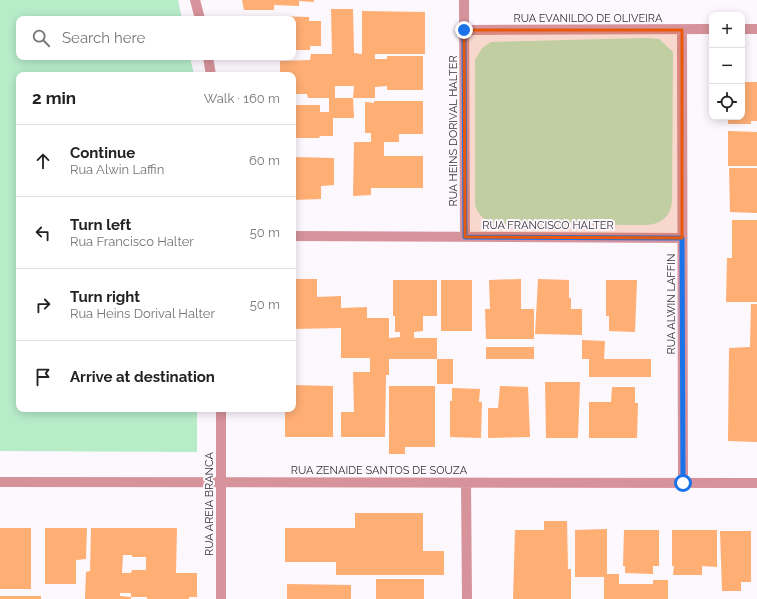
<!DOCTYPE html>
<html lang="en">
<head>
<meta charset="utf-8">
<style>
	:root { --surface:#fff; --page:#f6f6f6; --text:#222; --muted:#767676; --line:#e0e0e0 }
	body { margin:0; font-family:Raleway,sans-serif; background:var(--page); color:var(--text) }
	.controls { position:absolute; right:12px; top:12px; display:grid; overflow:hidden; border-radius:8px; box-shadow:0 2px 10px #0003 }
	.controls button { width:36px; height:36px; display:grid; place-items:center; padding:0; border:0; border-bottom:1px solid var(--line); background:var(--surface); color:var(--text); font:20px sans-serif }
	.stop { position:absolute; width:12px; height:12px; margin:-9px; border:3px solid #1a73e8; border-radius:50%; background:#fff }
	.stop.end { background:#1a73e8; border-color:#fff; box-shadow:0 1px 4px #0008 }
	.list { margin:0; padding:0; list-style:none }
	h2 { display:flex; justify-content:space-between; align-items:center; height:52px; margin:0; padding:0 16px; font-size:17px }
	h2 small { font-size:13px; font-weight:400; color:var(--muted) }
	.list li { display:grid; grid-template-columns:26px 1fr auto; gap:12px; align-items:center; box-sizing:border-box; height:72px; padding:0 16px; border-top:1px solid var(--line) }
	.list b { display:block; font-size:15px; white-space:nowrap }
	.list p { margin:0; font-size:13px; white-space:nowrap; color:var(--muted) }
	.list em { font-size:13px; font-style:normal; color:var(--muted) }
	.icon { flex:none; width:22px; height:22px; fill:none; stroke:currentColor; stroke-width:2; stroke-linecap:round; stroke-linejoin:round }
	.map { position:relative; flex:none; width:757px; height:599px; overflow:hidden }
	.search { position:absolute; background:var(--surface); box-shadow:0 2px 10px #0003; left:16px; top:16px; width:280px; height:44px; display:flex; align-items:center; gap:10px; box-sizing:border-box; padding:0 14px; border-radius:8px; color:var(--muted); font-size:15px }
	.panel { position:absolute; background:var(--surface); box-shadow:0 2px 10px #0003; left:16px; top:72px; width:280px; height:340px; border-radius:8px }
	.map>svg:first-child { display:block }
	.green { fill:#b7ecc9 }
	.building { fill:#ffae74; fill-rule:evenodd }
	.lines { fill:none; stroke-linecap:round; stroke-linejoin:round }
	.minor { stroke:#d6939b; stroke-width:10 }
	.tertiary { stroke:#d6939b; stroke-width:10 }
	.route { stroke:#1a73e8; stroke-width:5 }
	.marked { fill:#e8590c; fill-opacity:0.2; stroke:#e8590c; stroke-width:3; stroke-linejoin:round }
	.labels { text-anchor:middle; stroke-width:4; stroke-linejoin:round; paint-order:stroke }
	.street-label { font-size:11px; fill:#363436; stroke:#fdf7fe }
</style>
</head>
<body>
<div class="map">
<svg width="757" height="599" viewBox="0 0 757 599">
	<rect width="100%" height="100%" fill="#fdf7fe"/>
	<!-- green -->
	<path class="green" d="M0,0H178L182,19H19V57H190L194,75H19V409H197V452L0,451Z
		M646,38L659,39L673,52L672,201C671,216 662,224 647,225L500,224C486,222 478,217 475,204V60L482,48L491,42Z"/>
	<!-- building -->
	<path class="building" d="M242,0H314V2L299,1V6L274,5V10H244Z
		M331,9H353L354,53L362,54V11L425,12V54H375V59H387V56H423V90H387V86L375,87V98H353L354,86H335V98H353L354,118H333V136H320L319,138H293V105H320V112H329V98H308L307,94H293V75H280V61L310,60L311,54H332Z
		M273,16L309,17V21H321V46H310V50H293V19H273Z
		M742,82H757V121H751V124H728V117H742Z
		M374,101H423V134H399V142H384V156H423V188H371V195L353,196L354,142H371V133H365V102L374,103Z
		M728,131L757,132V166H728Z
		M293,157L334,158V185L321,186V199L293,200Z
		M729,168H757V213L730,212Z
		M732,220H757V302H726L727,258H732Z
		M293,279H317V297L341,296V308L367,307V318H389V338L400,337V332H395V316H393V280H437V316H423V331L414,332V338H437V359H389V375H386L385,437H341V412H354L353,372H370V358H341V328L293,329Z
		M521,279V309H534V339H486L485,309H490L489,280Z
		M538,279L569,280V298H571V309H582V335L535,334Z
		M441,280H472V331H441Z
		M606,280H637L635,332L609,331V316H606Z
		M751,304H757V442L728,441L729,348L750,347Z
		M582,340L605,341L604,359H651V377H589V359H582Z
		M486,347H534V359H486Z
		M437,359H453V384H437Z
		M545,382H580L578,438H546Z
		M293,385L333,386V437H285V409H293Z
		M389,386H435V447H405V454H389Z
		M500,386L528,387L530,437L488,438V408H498Z
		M612,387H635V403H638L637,438H589V402H611Z
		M452,388L480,389L479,402H482L481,438L450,437V401H452Z
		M355,513H423V551H444V575H336V562H285V528H355Z
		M544,521H567L568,569H571V599H513L515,530H544Z
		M0,528H31V589H0Z
		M45,528H87L86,559L76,560V584H45Z
		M91,528H177L176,573H197V597H189V599H147V597H131V593H120V596L131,597V599H85L86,572L90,571ZM123,555H132V557H146V570H132L131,573H122Z
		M607,529V574H619V584H653V580H668V599H604V577H575V530Z
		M624,530H659V566H653V574L625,573V566H623Z
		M672,530H717V567L702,566V575H673L674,566H672Z
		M720,531H751V582H741V591H722Z
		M376,579H424V599H376Z
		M287,584L351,585V599H287Z
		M0,596H41V599H0Z"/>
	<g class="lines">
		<!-- minor -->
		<path class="minor" d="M464,0L465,237
			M742,29H757
			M464,30L712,29
			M682,30L683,483
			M293,236L682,238
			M0,482L757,483
			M466,483L467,599"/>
		<!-- tertiary -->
		<path class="tertiary" d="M195,0L200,19
			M208,57L211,75
			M221,409V599"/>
	</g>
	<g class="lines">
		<!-- route -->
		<path class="route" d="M464,30L465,237L682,238L683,483"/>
	</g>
	<!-- marked area -->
	<path class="marked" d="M464,30H682V238L465,237Z"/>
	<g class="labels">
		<!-- street labels -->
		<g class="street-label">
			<text x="588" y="22">RUA EVANILDO DE OLIVEIRA</text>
			<text transform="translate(453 131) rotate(-90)" y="4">RUA HEINS DORIVAL HALTER</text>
			<text x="548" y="229">RUA FRANCISCO HALTER</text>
			<text transform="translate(671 304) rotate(-90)" y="4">RUA ALWIN LAFFIN</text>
			<text x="379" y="474">RUA ZENAIDE SANTOS DE SOUZA</text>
			<text transform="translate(209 504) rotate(-90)" y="4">RUA AREIA BRANCA</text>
		</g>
	</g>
</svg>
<div class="controls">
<button>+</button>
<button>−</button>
<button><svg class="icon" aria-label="locate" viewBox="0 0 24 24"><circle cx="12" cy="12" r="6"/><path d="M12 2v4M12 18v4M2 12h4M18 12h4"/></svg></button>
</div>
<div class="stop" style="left:683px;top:483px"></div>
<div class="stop end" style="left:464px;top:30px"></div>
<div class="search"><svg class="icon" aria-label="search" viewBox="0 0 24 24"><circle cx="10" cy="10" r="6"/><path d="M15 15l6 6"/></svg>Search here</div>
<section class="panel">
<h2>2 min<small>Walk · 160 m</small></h2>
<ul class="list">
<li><svg class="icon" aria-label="ahead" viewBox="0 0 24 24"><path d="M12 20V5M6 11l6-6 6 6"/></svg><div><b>Continue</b><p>Rua Alwin Laffin</p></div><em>60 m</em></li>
<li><svg class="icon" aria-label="left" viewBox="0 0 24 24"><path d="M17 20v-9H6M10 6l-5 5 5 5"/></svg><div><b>Turn left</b><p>Rua Francisco Halter</p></div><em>50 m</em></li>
<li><svg class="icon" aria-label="right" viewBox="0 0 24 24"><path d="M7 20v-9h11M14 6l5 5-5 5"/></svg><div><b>Turn right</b><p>Rua Heins Dorival Halter</p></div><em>50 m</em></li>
<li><svg class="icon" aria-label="arrive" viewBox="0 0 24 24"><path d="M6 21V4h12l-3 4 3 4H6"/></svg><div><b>Arrive at destination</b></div></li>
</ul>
</section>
</div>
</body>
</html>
